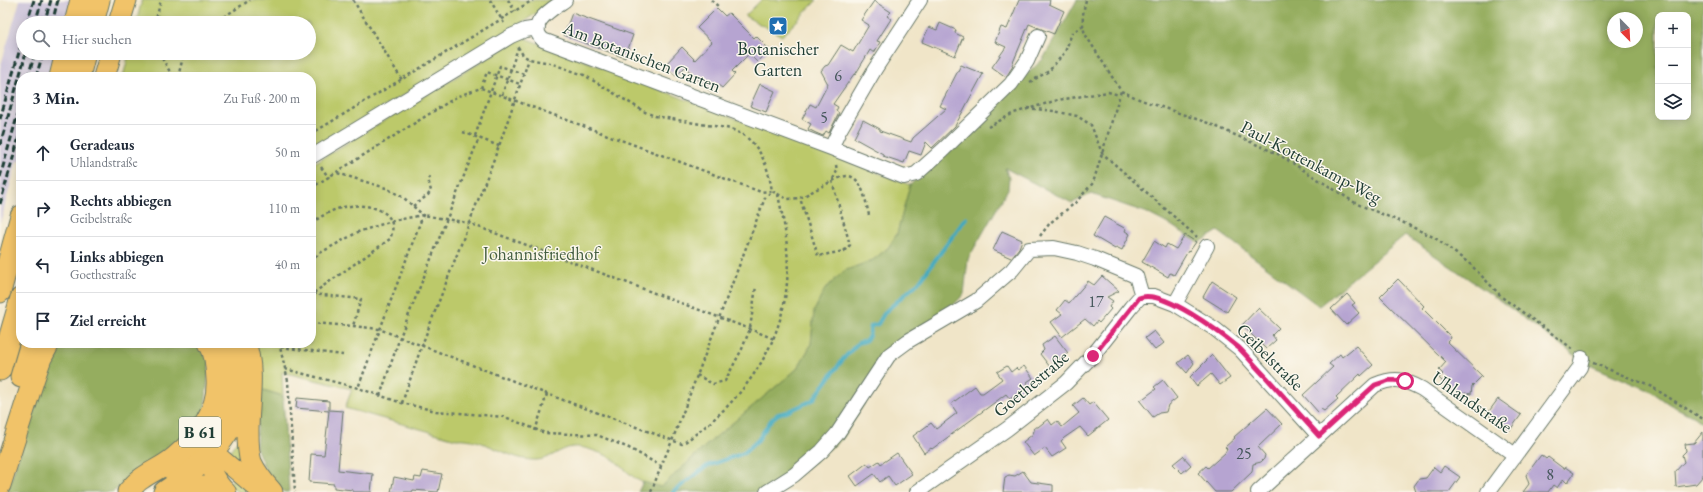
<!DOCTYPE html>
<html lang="de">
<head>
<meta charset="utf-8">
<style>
	:root { --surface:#fff; --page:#f2f2f3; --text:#1f2937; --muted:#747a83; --line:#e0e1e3 }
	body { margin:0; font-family:"EB Garamond",serif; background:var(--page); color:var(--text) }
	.controls { position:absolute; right:12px; top:12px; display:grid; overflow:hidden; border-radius:8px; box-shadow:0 2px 10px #0003 }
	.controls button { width:36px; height:36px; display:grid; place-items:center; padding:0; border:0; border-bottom:1px solid var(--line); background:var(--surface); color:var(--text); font:20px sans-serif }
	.compass { position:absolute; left:1607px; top:12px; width:36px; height:36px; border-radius:50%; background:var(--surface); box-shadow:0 2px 10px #0003; rotate:156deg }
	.stop { position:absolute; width:12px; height:12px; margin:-9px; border:3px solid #db2777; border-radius:50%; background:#fff }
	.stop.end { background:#db2777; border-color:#fff; box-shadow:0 1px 4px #0008 }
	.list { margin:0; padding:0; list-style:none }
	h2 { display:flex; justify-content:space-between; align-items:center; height:52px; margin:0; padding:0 16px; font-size:17px }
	h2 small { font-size:13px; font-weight:400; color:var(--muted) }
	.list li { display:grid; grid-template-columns:26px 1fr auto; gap:12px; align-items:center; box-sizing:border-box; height:56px; padding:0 16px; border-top:1px solid var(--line) }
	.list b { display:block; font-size:15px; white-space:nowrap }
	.list p { margin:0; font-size:13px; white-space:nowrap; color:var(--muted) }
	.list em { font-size:13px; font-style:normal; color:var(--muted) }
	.icon { flex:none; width:22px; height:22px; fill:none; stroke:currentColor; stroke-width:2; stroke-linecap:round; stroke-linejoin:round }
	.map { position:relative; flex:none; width:1703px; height:492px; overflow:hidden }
	.search { position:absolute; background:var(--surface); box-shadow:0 2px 10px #0003; left:16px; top:16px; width:300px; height:44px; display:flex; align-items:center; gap:10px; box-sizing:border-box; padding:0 14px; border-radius:22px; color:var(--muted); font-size:15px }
	.panel { position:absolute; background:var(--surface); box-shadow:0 2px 10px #0003; left:16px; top:72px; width:300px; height:276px; border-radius:16px }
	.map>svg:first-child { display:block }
	.industrial { fill:#c8bfd8 }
	.green { fill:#bcc96b; stroke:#6e8350 }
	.forest { fill:#95ad5f; stroke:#5a754a; fill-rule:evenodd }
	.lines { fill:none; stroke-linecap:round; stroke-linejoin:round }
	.stream { stroke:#3fa9bf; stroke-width:4 }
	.building { fill:#b6a4d1 }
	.minor-casing { stroke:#687868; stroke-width:16 }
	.major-casing { stroke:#687868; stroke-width:20 }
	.highway-casing { stroke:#687868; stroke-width:23 }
	.path { stroke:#687868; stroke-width:2.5; stroke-dasharray:3 3; stroke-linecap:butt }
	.minor { stroke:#fff; stroke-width:14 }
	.major { stroke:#f1c369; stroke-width:18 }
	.highway { stroke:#f1c369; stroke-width:21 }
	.rail { stroke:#1f3d34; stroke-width:3; stroke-dasharray:6 3; stroke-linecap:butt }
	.route { stroke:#db2777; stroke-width:5 }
	.labels { text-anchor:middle; stroke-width:3; stroke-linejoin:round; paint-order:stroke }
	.number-label { font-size:16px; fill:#45575b }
	.shield { fill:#fbf7ec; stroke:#61756b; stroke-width:1 }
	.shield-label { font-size:17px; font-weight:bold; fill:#1f3d34 }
	.poi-label { font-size:18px; fill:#1f3d34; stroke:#fbf7ec }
	.street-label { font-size:18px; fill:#1f3d34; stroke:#fbf7ec }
	.park-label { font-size:18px; fill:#466042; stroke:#fbf7ec }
</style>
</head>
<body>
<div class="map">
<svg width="1703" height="492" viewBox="0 0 1703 492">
	<rect width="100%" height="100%" fill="#fbf7ec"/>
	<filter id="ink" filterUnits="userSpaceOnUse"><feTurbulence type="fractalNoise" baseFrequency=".025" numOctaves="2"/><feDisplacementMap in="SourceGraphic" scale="8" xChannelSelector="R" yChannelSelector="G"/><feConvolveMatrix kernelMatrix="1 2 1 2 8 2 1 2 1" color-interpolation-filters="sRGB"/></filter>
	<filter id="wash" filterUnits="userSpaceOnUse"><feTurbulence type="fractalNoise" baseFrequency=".012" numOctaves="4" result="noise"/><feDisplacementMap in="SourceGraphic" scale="16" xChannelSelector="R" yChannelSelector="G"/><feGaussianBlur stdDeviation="0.9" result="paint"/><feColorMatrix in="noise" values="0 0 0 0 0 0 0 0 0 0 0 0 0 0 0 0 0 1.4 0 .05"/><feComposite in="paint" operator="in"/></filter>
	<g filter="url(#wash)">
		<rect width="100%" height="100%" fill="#f0e5c8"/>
		<!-- industrial -->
		<path class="industrial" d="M20,0H72L66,23H23V53H57L47,77H21V161H17L0,223V68Z"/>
		<!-- green -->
		<path class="green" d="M142,0H555L516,27L311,151V77H123L129,53H309V23H136Z
			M761,0H817L782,36L745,16Z
			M522,37L910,185L897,234L888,248L873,260L844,271L814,311L811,345L797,369L710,442L660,488C652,485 641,483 635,478C624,470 616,459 603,454C594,451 583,446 573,447C560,448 550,460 536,460C508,461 484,436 456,439L345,408L352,389L282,372L283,396L260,389L255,343H311V165Z
			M243,432L248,468L227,455Z
			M236,476L251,492H238L228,484Z"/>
		<!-- forest -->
		<path class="forest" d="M1077,0H1703V424L1694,417L1669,404L1651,391L1587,364L1499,300L1405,235L1319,306L1218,231L1199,243L1174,227L1145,212L1091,194L1072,203L1005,168L1009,178L1008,189L968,259L964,294L945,314L892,358L843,438L776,492H638L643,482L661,487L710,442L797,369L811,345L814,311L825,289L844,271L873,260L888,248L897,234L910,185L1043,59ZM1658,15H1688V117H1658ZM1613,18H1637V42H1613Z
			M56,343H204L210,355L204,418L149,469L112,492H7Z
			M260,389L283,396L289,492H284L270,481L256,447Z"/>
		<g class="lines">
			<!-- stream -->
			<path class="stream" d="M673,492L707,466L744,453L758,440L771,420L778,414L787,412L813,400L844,358L858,343L865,341L869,336L871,326L878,324L885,312L919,282L966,218"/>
		</g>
		<g id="blocks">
			<!-- building -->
			<path class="building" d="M1019,0H1050L1049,4L1064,11L1054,34L1029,24L1012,65L1013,66L1006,77L992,67L1006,47L995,42L1001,27L1007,29Z
				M874,1L891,12L887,16L891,19L877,41L880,42L874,53L870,50L855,75L854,74L833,104L838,107L836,111L839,113L829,133L826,131L823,136L816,133L808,129L811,124L802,119L810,104L816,107L828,84L821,71L825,66L828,65L841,45L853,52L869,25L861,20Z
				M717,8L725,16L729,13L754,38L756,36L769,49L757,62L749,54L732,71L735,74L722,88L717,84L710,91L685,67L676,76L664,66L682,47L695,60L712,42L697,28Z
				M572,13L633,35L625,58L564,35Z
				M940,23L956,30L955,33L963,37L955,56L922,42L929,27L937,30Z
				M961,65L983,74L955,126L932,148L926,142L921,155L909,151L904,163L883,156V154L854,138L863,120L880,129V131L911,142L913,138L946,109L940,106Z
				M760,84L775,91L766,112L750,106Z
				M1104,217L1126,229L1125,231L1130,234L1122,250L1116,247L1115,249L1093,236Z
				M1002,231L1022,240L1019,248L1011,258L993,250Z
				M1185,235L1196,242L1189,252L1188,251L1174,275L1170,273L1168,277L1142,262L1154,241L1165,248L1167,244L1176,249Z
				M1102,276L1119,291L1107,297L1113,301L1109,307L1111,309L1099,323L1097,321L1093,326L1085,319L1062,337L1051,322L1062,314L1057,310L1065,300L1069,303L1088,281L1094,285Z
				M1398,279L1424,306L1422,308L1450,336L1451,338L1447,342L1482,376L1472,386L1471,394L1465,393L1459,398L1439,378L1443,374L1439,370L1446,362L1380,297Z
				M1212,281L1236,297L1227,312L1203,297Z
				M1347,294L1355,303L1352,305L1359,313L1346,325L1331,309Z
				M1258,308L1279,328L1272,335L1276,340L1266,349L1242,325Z
				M1154,331L1164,343L1155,350L1145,338Z
				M1055,336L1068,353L1050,367L1040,354L1044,350L1042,345Z
				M1356,346L1373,365L1361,376L1360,374L1336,397L1338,399L1324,411L1321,409L1318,412L1303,395L1333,367L1329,364L1340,354L1342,357Z
				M1188,355L1194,363L1187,373L1178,363Z
				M1212,355L1230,378L1220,385L1211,374L1197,386L1190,377Z
				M1007,366L1011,372L1016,368L1018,370L1024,366L1033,378L1027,382L1028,385L1010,399L1006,394L932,449L931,448L924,453L913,436L931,423L936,429L957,413L951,404L975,386L980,393H983L1002,379L997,372Z
				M1163,380L1177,398L1168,405L1166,412L1159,413L1153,417L1140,401L1156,389L1154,387Z
				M297,398L329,401V410L343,411L338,470L373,474L371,492H353V490L334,488V484L309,482L311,454L324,455L329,411L296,408Z
				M1083,398L1089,405L1093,402L1108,420L1088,436L1080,427L1064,438L1061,441L1066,448L1052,457L1045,448L1034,456L1023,442L1033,434L1035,427H1038L1048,419L1052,425L1057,421L1062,427L1079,413L1073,406Z
				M1498,399L1521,415L1510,430L1487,414Z
				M1267,408L1282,424L1258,447L1265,455L1264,459L1261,462L1253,464L1252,472L1231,492H1215L1198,473L1206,466L1208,468L1225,453L1227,449L1225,447L1235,438L1234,437Z
				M1703,432V476L1696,484L1676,487L1675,472L1684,462L1682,455L1686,451L1685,444L1694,443Z
				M897,453L912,474L895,486L888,476L880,482L874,474L857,486L850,476L867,463L870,467L879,461L881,464Z
				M1541,455L1546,459L1548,457L1564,469L1565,467L1574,473L1567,483L1563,479L1557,488L1553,485L1548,492H1523L1529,484L1526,475Z
				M1183,456L1191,465L1182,473L1173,464Z
				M1444,466L1460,477L1449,492H1416L1414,486L1419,479L1426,478L1434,467L1440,472Z
				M423,471L442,474L438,492L413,490L412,492H391L394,477L414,481L415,477L421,478Z
				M1023,471L1031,482L1053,485V492H1003L1005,477L1009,475L1015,476Z"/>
		</g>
	</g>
	<g filter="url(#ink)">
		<use href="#blocks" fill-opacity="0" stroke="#687868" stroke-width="1"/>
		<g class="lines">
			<defs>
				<path id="minor" d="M565,0C554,8 525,23 543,40L831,148L904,177L916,174L944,149L1011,84L1027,61L1038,36
					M831,148L839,131L875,69L920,0
					M311,157L511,36L525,30L538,28
					M1142,296H1154L1175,304L1215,329L1240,349L1319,436
					M1175,304L1207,246
					M767,492L794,475L822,451L837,434L889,355L908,341L976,301L1012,270L1029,249L1054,248L1077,253L1095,259L1136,276L1142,296
					M917,492L1007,429L1066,383L1093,355L1131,307L1139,298L1142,296
					M1258,492L1375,385C1395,377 1403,379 1422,389L1515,455
					M1488,492L1580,367L1582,358"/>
				<path id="major" d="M203,449L214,452L261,492
					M203,449C208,464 215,481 227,492
					M170,470L203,449
					M176,492L190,486L220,485"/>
				<path id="highway" d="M75,23L81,0
					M93,23L99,0
					M119,23L126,0
					M60,77L66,53
					M79,77L85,53
					M104,77L111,53
					M0,292L21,216
					M245,343C255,371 248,402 248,431C248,441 248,452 251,462C256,473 264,483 272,492
					M0,370L21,298
					M21,377L31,343
					M223,418C236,395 234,366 224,343
					M0,485L34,378L41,358L49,343
					M128,492C132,488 136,482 141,479C152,471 165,466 175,457C198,438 219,411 217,379C216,367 216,354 209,343
					M164,492C201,468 230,440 245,398"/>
			</defs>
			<!-- minor casing -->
			<use href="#minor" class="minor-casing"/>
			<!-- major casing -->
			<use href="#major" class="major-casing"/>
			<!-- highway casing -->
			<use href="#highway" class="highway-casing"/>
			<!-- path -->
			<path class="path" d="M353,0L402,80
				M490,0L505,25
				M508,0L515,11
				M711,0L719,7
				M1086,0C1083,12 1081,22 1085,34L1121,91L1141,100L1208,123L1278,154L1357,204L1404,223L1435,238L1470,264L1503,298L1573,349
				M155,23L161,0
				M214,23L250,0
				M518,47L523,55L529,59L550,63L584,75L645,112L655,116C672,119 689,122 706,125C714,126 723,127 730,129C759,138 768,165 772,191L787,199L800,198L832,181L850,245L844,251L818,256L800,198
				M159,53L173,77
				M178,77L184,53
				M1030,82L1049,71L1065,52L1072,33L1082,26
				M481,88L487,72L520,84
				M502,95L518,48
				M1027,108L1054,111L1077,116L1091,125L1102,153L1197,237
				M988,127L1014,113L1058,100L1108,92L1119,95
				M463,132L499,146
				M311,134L533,0
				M475,136L500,66L524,74
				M836,165L837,171L832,181C837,179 843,176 847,176C863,176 866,204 869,215
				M321,167L329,178
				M311,188L458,96L481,88L761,192L772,191L765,198L672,441L661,466L629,448L597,435L545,433L505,417L436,411L402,403L358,388
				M413,206L428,195L431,191L428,179L431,175
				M311,223C322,216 331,210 344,207C367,202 402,210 390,239L312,294L361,299L353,326
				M1040,236L1050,223L1075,203L1093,183L1121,91
				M311,261L320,253L358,232L392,221L423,215L468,223L750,329L774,339
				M311,323L353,326L379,329L547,394L682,444C749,398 794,333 787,249C786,231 782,213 778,195
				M279,343L288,381L295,492
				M281,347L343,355
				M1593,363L1652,387L1703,419
				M285,369L358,388L423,215L404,198L386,188L337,173
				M697,375L713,384L725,381L742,349L750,329L756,286
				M380,396L400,337L479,138
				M402,403L422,345L499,146L529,59
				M535,431L547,394
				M651,492L661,467"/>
			<!-- minor -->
			<use href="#minor" class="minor"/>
			<!-- major -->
			<use href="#major" class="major"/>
			<!-- highway -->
			<use href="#highway" class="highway"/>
			<!-- rail -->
			<path class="rail" d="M27,23L34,0
				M35,23L42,0
				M44,23L51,0
				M52,23L58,0
				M28,77L35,53
				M36,77L43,53
				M0,119L23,38
				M0,145L26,53
				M0,177L21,103
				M0,204L21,130"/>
		</g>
	</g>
	<g class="lines" filter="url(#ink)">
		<!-- route -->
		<path class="route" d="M1093,356L1139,298C1162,288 1221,333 1239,348C1248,357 1257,368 1266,377C1284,397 1301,416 1319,436L1375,385L1390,380L1405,381"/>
	</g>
	<!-- icons -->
	<defs>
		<symbol id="sight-square" viewBox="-11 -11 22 22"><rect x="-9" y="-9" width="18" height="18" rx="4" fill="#1f6fb2" stroke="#fbf7ec"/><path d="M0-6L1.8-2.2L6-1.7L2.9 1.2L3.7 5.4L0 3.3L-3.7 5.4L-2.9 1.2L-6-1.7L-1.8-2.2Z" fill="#fff"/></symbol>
	</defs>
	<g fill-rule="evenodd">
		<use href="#sight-square" x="767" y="15" width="22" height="22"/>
	</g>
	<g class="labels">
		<!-- number labels -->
		<g class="number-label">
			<text x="838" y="81">6</text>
			<text x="824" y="123">5</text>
			<text x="1096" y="307">17</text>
			<text x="1244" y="459">25</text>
			<text x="1550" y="480">8</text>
		</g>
		<!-- shield labels -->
		<rect class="shield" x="179" y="417" width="42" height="30" rx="3"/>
		<g class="shield-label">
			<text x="200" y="438">B 61</text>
		</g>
		<!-- poi labels -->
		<g class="poi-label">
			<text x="778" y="55">Botanischer<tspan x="778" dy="21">Garten</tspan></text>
		</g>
		<!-- street labels -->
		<g class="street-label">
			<text transform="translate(642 57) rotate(21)" y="6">Am Botanischen Garten</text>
			<text transform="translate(1311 162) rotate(28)" y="6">Paul-Kottenkamp-Weg</text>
			<text transform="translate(1270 357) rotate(45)" y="6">Geibelstraße</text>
			<text transform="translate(1031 384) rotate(-40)" y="6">Goethestraße</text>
			<text transform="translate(1472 402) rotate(35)" y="6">Uhlandstraße</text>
		</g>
		<!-- park labels -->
		<g class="park-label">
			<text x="541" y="260">Johannisfriedhof</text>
		</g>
	</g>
</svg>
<div class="controls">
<button>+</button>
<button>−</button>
<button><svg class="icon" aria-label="layers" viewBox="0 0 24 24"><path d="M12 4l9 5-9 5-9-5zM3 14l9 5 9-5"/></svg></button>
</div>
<svg class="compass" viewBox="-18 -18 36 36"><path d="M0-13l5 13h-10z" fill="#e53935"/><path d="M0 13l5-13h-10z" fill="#747a83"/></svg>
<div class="stop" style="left:1405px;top:381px"></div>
<div class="stop end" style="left:1093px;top:356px"></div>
<div class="search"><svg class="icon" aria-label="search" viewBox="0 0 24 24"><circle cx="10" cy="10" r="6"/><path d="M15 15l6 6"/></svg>Hier suchen</div>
<section class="panel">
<h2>3 Min.<small>Zu Fuß · 200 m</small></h2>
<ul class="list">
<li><svg class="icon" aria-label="ahead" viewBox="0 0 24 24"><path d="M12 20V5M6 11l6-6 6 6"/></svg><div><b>Geradeaus</b><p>Uhlandstraße</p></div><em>50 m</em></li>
<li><svg class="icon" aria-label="right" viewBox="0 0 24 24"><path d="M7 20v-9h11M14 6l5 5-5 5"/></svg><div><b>Rechts abbiegen</b><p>Geibelstraße</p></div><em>110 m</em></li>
<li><svg class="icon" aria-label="left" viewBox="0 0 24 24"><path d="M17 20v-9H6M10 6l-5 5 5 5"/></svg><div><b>Links abbiegen</b><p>Goethestraße</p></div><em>40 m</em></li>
<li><svg class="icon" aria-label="arrive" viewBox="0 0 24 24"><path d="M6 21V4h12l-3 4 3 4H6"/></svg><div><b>Ziel erreicht</b></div></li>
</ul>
</section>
</div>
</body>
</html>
